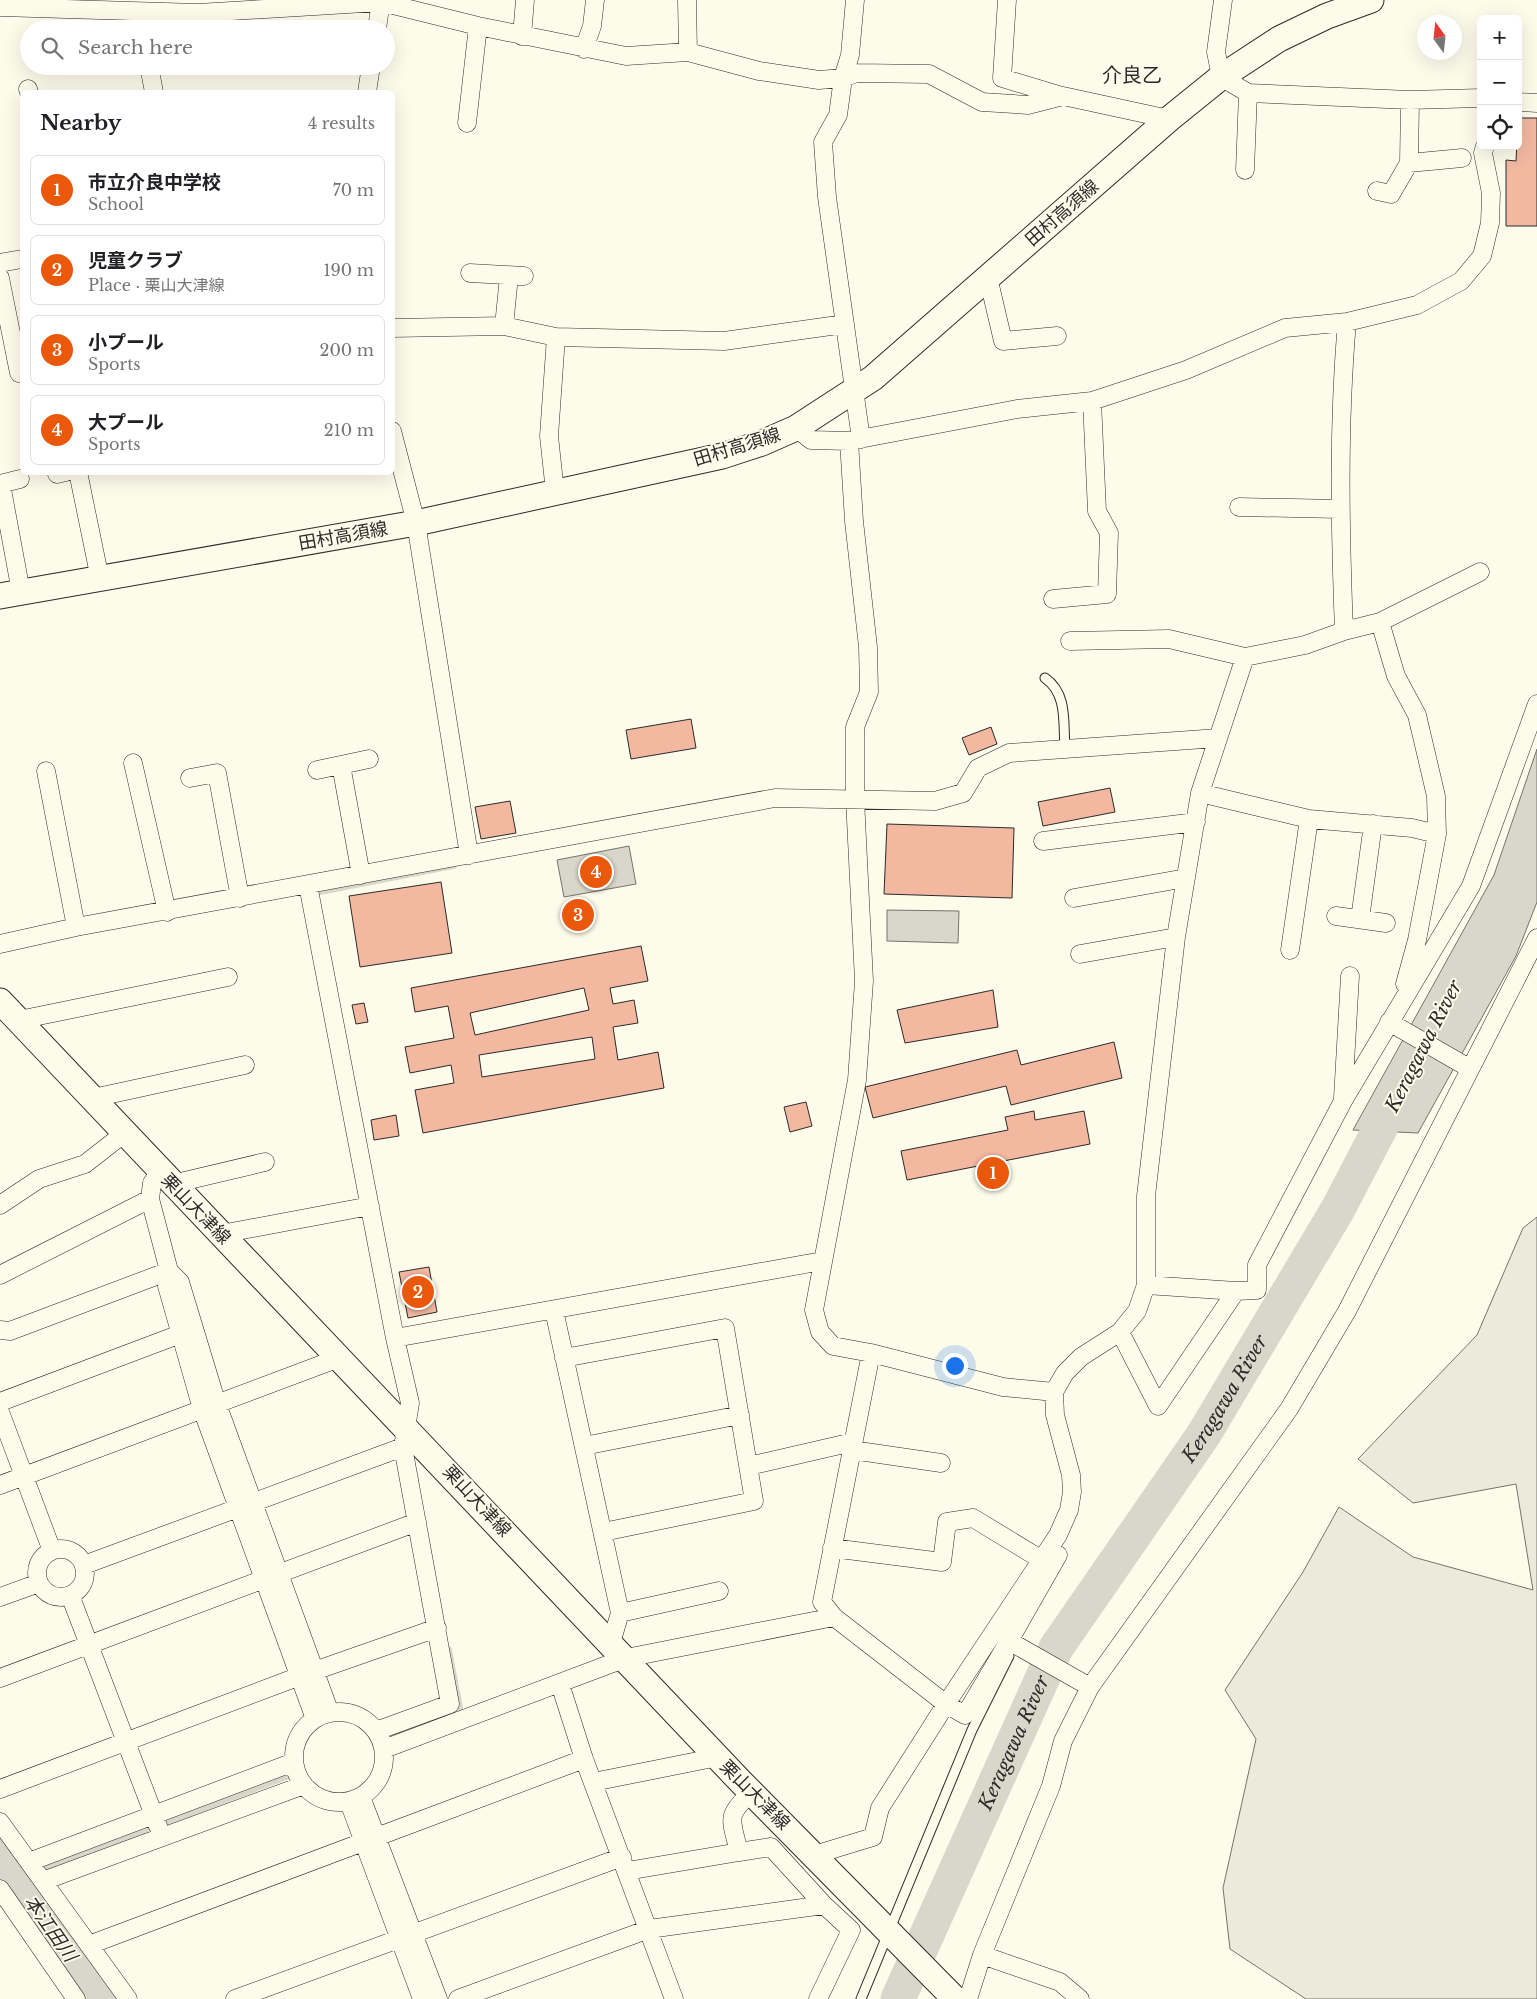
<!DOCTYPE html>
<html lang="en">
<head>
<meta charset="utf-8">
<style>
	:root { --surface:#fff; --page:#f2f2f2; --text:#202124; --muted:#757577; --line:#e0e0e0; --accent:#ea580c }
	body { margin:0; font-family:"Libre Baskerville","Noto Sans JP",serif; background:var(--page); color:var(--text) }
	.controls { position:absolute; right:15px; top:15px; display:grid; overflow:hidden; border-radius:8px; box-shadow:0 5px 20px #0002 }
	.controls button { width:45px; height:45px; display:grid; place-items:center; padding:0; border:0; border-bottom:1px solid var(--line); background:var(--surface); color:var(--text); font:25px sans-serif }
	.compass { position:absolute; left:1417px; top:15px; width:45px; height:45px; border-radius:50%; background:var(--surface); box-shadow:0 5px 20px #0002; rotate:345deg }
	.you { position:absolute; left:954px; top:1365px; width:18px; height:18px; margin:-12px; border:4px solid #fff; border-radius:50%; background:#1a73e8; box-shadow:0 0 0 8px #1a73e833 }
	.badge { display:grid; place-items:center; width:32px; height:32px; border-radius:50%; background:var(--accent); color:#fff; font-size:16px; font-weight:700 }
	.pin { position:absolute; translate:-50% -50%; border:2px solid #fff; box-shadow:0 1px 5px #0006 }
	.list { margin:0; padding:0; list-style:none }
	h2 { display:flex; justify-content:space-between; align-items:center; height:65px; margin:0; padding:0 20px; font-size:21px }
	h2 small { font-size:16px; font-weight:400; color:var(--muted) }
	.list li { display:grid; grid-template-columns:32px 1fr auto; gap:15px; align-items:center; box-sizing:border-box; height:70px; margin:0 10px 10px; padding:0 10px; border:1px solid var(--line); border-radius:8px }
	.list b { display:block; font-size:19px; white-space:nowrap }
	.list p { margin:0; font-size:16px; white-space:nowrap; color:var(--muted) }
	.list em { font-size:16px; font-style:normal; color:var(--muted) }
	.icon { flex:none; width:28px; height:28px; fill:none; stroke:currentColor; stroke-width:2; stroke-linecap:round; stroke-linejoin:round }
	.map { position:relative; flex:none; width:1537px; height:1999px; overflow:hidden }
	.search { position:absolute; background:var(--surface); box-shadow:0 5px 20px #0002; left:20px; top:20px; width:375px; height:55px; display:flex; align-items:center; gap:12px; box-sizing:border-box; padding:0 18px; border-radius:28px; color:var(--muted); font-size:19px }
	.panel { position:absolute; background:var(--surface); box-shadow:0 5px 20px #0002; left:20px; top:90px; width:375px; height:385px; border-radius:8px }
	.map>svg:first-child { display:block }
	.green { fill:#ecebdb; stroke:#74746e }
	.water { fill:#d8d7c9; stroke:#74746e }
	.lines { fill:none; stroke-linecap:round; stroke-linejoin:round }
	.stream { stroke:#d8d7c9; stroke-width:5.5 }
	.river { stroke:#d8d7c9; stroke-width:35 }
	.building { fill:#f2b8a0; stroke:#2b2b2b; fill-rule:evenodd }
	.service-casing { stroke:#2b2b2b; stroke-width:11 }
	.minor-casing { stroke:#2b2b2b; stroke-width:19 }
	.secondary-casing { stroke:#2b2b2b; stroke-width:27 }
	.service { stroke:#fdfbea; stroke-width:9 }
	.minor { stroke:#fdfbea; stroke-width:18 }
	.secondary { stroke:#fdfbea; stroke-width:25 }
	.labels { text-anchor:middle; stroke-width:4; stroke-linejoin:round; paint-order:stroke }
	.street-label { font-size:18px; fill:#2b2b2b; stroke:#fdfbea }
	.water-label { font-size:19px; font-style:italic; fill:#2b2b2b; stroke:#fdfbea }
	.quarter-label { font-size:20px; fill:#2b2b2b; stroke:#fdfbea }
</style>
</head>
<body>
<div class="map">
<svg width="1537" height="1999" viewBox="0 0 1537 1999">
	<rect width="100%" height="100%" fill="#fdfbea"/>
	<!-- green -->
	<path class="green" d="M1537,1217V1999H1306L1230,1949L1223,1888L1256,1739L1225,1690L1303,1572L1339,1507L1413,1557L1533,1590L1516,1484L1413,1503L1358,1459L1477,1335L1523,1228Z"/>
	<!-- water -->
	<path class="water" d="M1537,749V902L1516,956L1418,1133L1353,1130L1494,875Z
		M629,846L636,884L564,897L557,860Z
		M591,905L593,919L566,925L563,910Z
		M887,910L959,911L958,943L887,941Z"/>
	<g class="lines">
		<!-- stream -->
		<path class="stream" d="M311,894L454,866
			M449,1649L461,1712L455,1714
			M391,1737L402,1733
			M16,1880L287,1777"/>
		<!-- river -->
		<g class="river">
			<path d="M0,1856L101,1999"/>
			<path id="s1" d="M898,1999L1056,1648L1204,1434L1338,1209L1401,1088"/>
		</g>
	</g>
	<!-- building -->
	<path class="building" d="M1518,118H1537V226H1506V160L1516,161Z
		M691,719L696,748L631,759L626,730Z
		M991,727L997,744L969,755L962,738Z
		M1110,788L1115,812L1043,826L1038,802Z
		M510,801L516,833L481,839L475,807Z
		M887,824L1014,828L1012,898L884,894Z
		M441,882L452,953L360,967L349,896Z
		M641,946L648,981L610,988L613,1004L634,1000L638,1023L613,1027L618,1060L658,1052L664,1088L423,1133L415,1090L454,1083L451,1065L410,1073L405,1047L454,1038L448,1006L415,1012L411,988ZM584,988L589,1010L475,1035L470,1013ZM592,1037L595,1059L482,1077L479,1055Z
		M993,990L998,1027L905,1043L897,1010Z
		M364,1003L368,1022L356,1024L352,1005Z
		M1114,1042L1122,1078L1011,1105L1006,1086L873,1118L865,1087L1017,1050L1021,1065Z
		M806,1102L812,1126L790,1132L784,1107Z
		M1034,1111L1035,1120L1084,1111L1090,1144L907,1180L901,1151L1008,1130L1005,1117Z
		M396,1115L399,1136L374,1140L371,1120Z
		M429,1267L437,1312L408,1318L399,1272Z"/>
	<g class="lines">
		<defs>
			<path id="service" d="M1045,678C1068,694 1063,723 1065,749
				M861,1999L972,1730L1009,1656"/>
			<path id="minor" d="M687,0L688,52
				M855,0L850,55L843,78L838,115L823,142L827,197L861,439
				M1007,0L1002,78L1062,96
				M1223,0L1216,52L1221,77L1248,93L1410,100L1481,98
				M0,7L198,13L381,2L478,26L626,56L688,52L759,71L819,80L843,78L856,73L929,74L982,102L1028,105L1063,96L1169,119
				M377,29L381,0
				M522,36L525,0
				M584,49L592,26L595,0
				M149,66L154,92
				M28,89L29,92
				M367,92L371,66
				M1518,102L1537,103
				M467,123L478,26
				M1409,163L1462,158
				M1245,170L1248,93
				M1377,191L1391,194L1409,163L1410,100
				M0,263L22,259
				M470,273L524,276
				M988,277L1003,341L1057,336
				M0,278L19,373
				M504,326L509,276
				M392,328L504,326L556,337L724,341L845,324
				M796,428L811,440L849,441L1017,409L1092,401L1186,370L1285,328L1347,322L1417,305L1461,281L1482,256L1490,223L1491,193L1483,153L1485,146
				M392,431L416,523L469,855
				M849,441L854,521L868,647L869,692L855,727V799L864,981L857,1080L814,1310L820,1332L833,1346L871,1353L1003,1387L1054,1392
				M78,472L100,579
				M57,474L66,472
				M0,484L20,479
				M1,484L21,592
				M555,492L549,436L556,337
				M1239,507L1339,509
				M1053,599L1107,594L1109,533L1097,511L1092,401
				M1380,622L1396,676L1417,715L1436,796L1437,834L1417,940L1405,984
				M1344,631C1340,527 1338,425 1347,322
				M1070,641L1169,639L1245,657L1305,645L1344,631L1380,622L1480,572
				M133,763L167,912
				M341,765L361,875
				M317,770L369,759
				M46,771L76,927
				M190,778L217,773L240,898
				M1200,793L1309,819L1412,828L1437,834
				M1043,841L1196,822
				M308,885L395,1338L410,1403L403,1447L450,1704L376,1731
				M1074,898L1186,878
				M1336,916L1386,923
				M1360,919L1373,824
				M0,944L76,927L775,798L935,801L963,793L978,768L1009,753L1218,738
				M1290,950L1309,819
				M1080,954L1176,937
				M19,1020L228,977
				M1389,1022L1469,1068
				M93,1098L245,1065
				M1343,1098L1350,976
				M161,1171L152,1183L150,1199L169,1271L167,1286L202,1409L315,1719
				M172,1184L265,1162
				M0,1205L39,1179L85,1164L126,1132
				M221,1234L370,1206
				M169,1271L180,1282L217,1404L330,1713
				M0,1275L150,1199
				M1146,1285L1236,1291
				M554,1310L620,1613L611,1643
				M0,1330L10,1331L169,1271
				M1120,1332L1158,1406L1236,1291L1257,1290V1265L1343,1101L1471,886L1537,704
				M395,1338L822,1261
				M871,1353L822,1602L834,1617L946,1704L965,1715L1009,1641L1090,1687
				M564,1358L725,1328L754,1501L603,1532
				M0,1402L191,1330
				M0,1412L52,1551
				M584,1446L740,1415
				M852,1450L941,1463
				M749,1466L853,1442
				M0,1485L339,1358
				M832,1548L942,1562L947,1522L973,1518L1042,1560
				M37 1573a24 24 0 1 1 48 0a24 24 0 1 1-48 0Z
				M84,1565L403,1447
				M70,1595L158,1826
				M0,1597L39,1583
				M620,1613L719,1591
				M1009,1641L1058,1555
				M0,1678L417,1522
				M560,1684L584,1759L674,1999
				M294 1757a45 45 0 1 1 90 0a45 45 0 1 1-90 0Z
				M384,1749L626,1658L834,1617
				M593,1782L718,1757
				M0,1789L300,1676L437,1628
				M752,1792C725,1816 731,1819 739,1852L771,1847L824,1905L851,1930L818,1999
				M361,1797L438,1999
				M349,1802L422,1999
				M0,1822L128,1999
				M814,1855L873,1837L880,1808L946,1704L1058,1535L1069,1510L1072,1492L1071,1475L1055,1415L1054,1392L1065,1373L1081,1357L1120,1332L1137,1311L1146,1285V1196L1176,937L1200,793L1245,657
				M29,1862L294,1762
				M627,1871L739,1852
				M43,1881L304,1785
				M0,1889L76,1999
				M89,1945L584,1759
				M235,1999L622,1857
				M458,1999L649,1929L824,1905
				M968,1999L982,1955
				M1080,1999L1060,1982L982,1955L1051,1786L1063,1741L1090,1687L1289,1409L1347,1311L1537,938"/>
			<path id="secondary" d="M0,596L416,523L722,456L762,443L796,428L873,378L1169,119L1221,77L1279,39L1327,16L1371,0
				M0,1001L741,1782L955,1999"/>
		</defs>
		<!-- service casing -->
		<use href="#service" class="service-casing"/>
		<!-- minor casing -->
		<use href="#minor" class="minor-casing"/>
		<!-- secondary casing -->
		<use href="#secondary" class="secondary-casing"/>
		<!-- service -->
		<use href="#service" class="service"/>
		<!-- minor -->
		<use href="#minor" class="minor"/>
		<!-- secondary -->
		<use href="#secondary" class="secondary"/>
	</g>
	<g class="labels">
		<!-- street labels -->
		<g class="street-label">
			<text transform="translate(1062 213) rotate(-41)" y="6">田村高須線</text>
			<text transform="translate(737 447) rotate(-17)" y="6">田村高須線</text>
			<text transform="translate(343 536) rotate(-10)" y="6">田村高須線</text>
			<text transform="translate(196 1209) rotate(46)" y="6">栗山大津線</text>
			<text transform="translate(477 1501) rotate(47)" y="6">栗山大津線</text>
			<text transform="translate(755 1795) rotate(45)" y="6">栗山大津線</text>
		</g>
		<!-- water labels -->
		<g class="water-label">
			<text transform="translate(1423 1046) rotate(-63)" y="7">Keragawa River</text>
			<text dy="7" stroke="none"><textPath href="#s1" startOffset="686">Keragawa River</textPath></text>
			<text dy="7" stroke="none"><textPath href="#s1" startOffset="281">Keragawa River</textPath></text>
			<text transform="translate(51 1928) rotate(55)" y="7">本江田川</text>
		</g>
		<!-- quarter labels -->
		<g class="quarter-label">
			<text x="1132" y="82">介良乙</text>
		</g>
	</g>
</svg>
<div class="controls">
<button>+</button>
<button>−</button>
<button><svg class="icon" aria-label="locate" viewBox="0 0 24 24"><circle cx="12" cy="12" r="6"/><path d="M12 2v4M12 18v4M2 12h4M18 12h4"/></svg></button>
</div>
<svg class="compass" viewBox="-18 -18 36 36"><path d="M0-13l5 13h-10z" fill="#e53935"/><path d="M0 13l5-13h-10z" fill="#757577"/></svg>
<div class="you"></div>
<div class="pin badge" style="left:993px;top:1173px">1</div>
<div class="pin badge" style="left:418px;top:1292px">2</div>
<div class="pin badge" style="left:578px;top:915px">3</div>
<div class="pin badge" style="left:596px;top:872px">4</div>
<div class="search"><svg class="icon" aria-label="search" viewBox="0 0 24 24"><circle cx="10" cy="10" r="6"/><path d="M15 15l6 6"/></svg>Search here</div>
<section class="panel">
<h2>Nearby<small>4 results</small></h2>
<ul class="list">
<li><span class="badge">1</span><div><b>市立介良中学校</b><p>School</p></div><em>70 m</em></li>
<li><span class="badge">2</span><div><b>児童クラブ</b><p>Place · 栗山大津線</p></div><em>190 m</em></li>
<li><span class="badge">3</span><div><b>小プール</b><p>Sports</p></div><em>200 m</em></li>
<li><span class="badge">4</span><div><b>大プール</b><p>Sports</p></div><em>210 m</em></li>
</ul>
</section>
</div>
</body>
</html>
